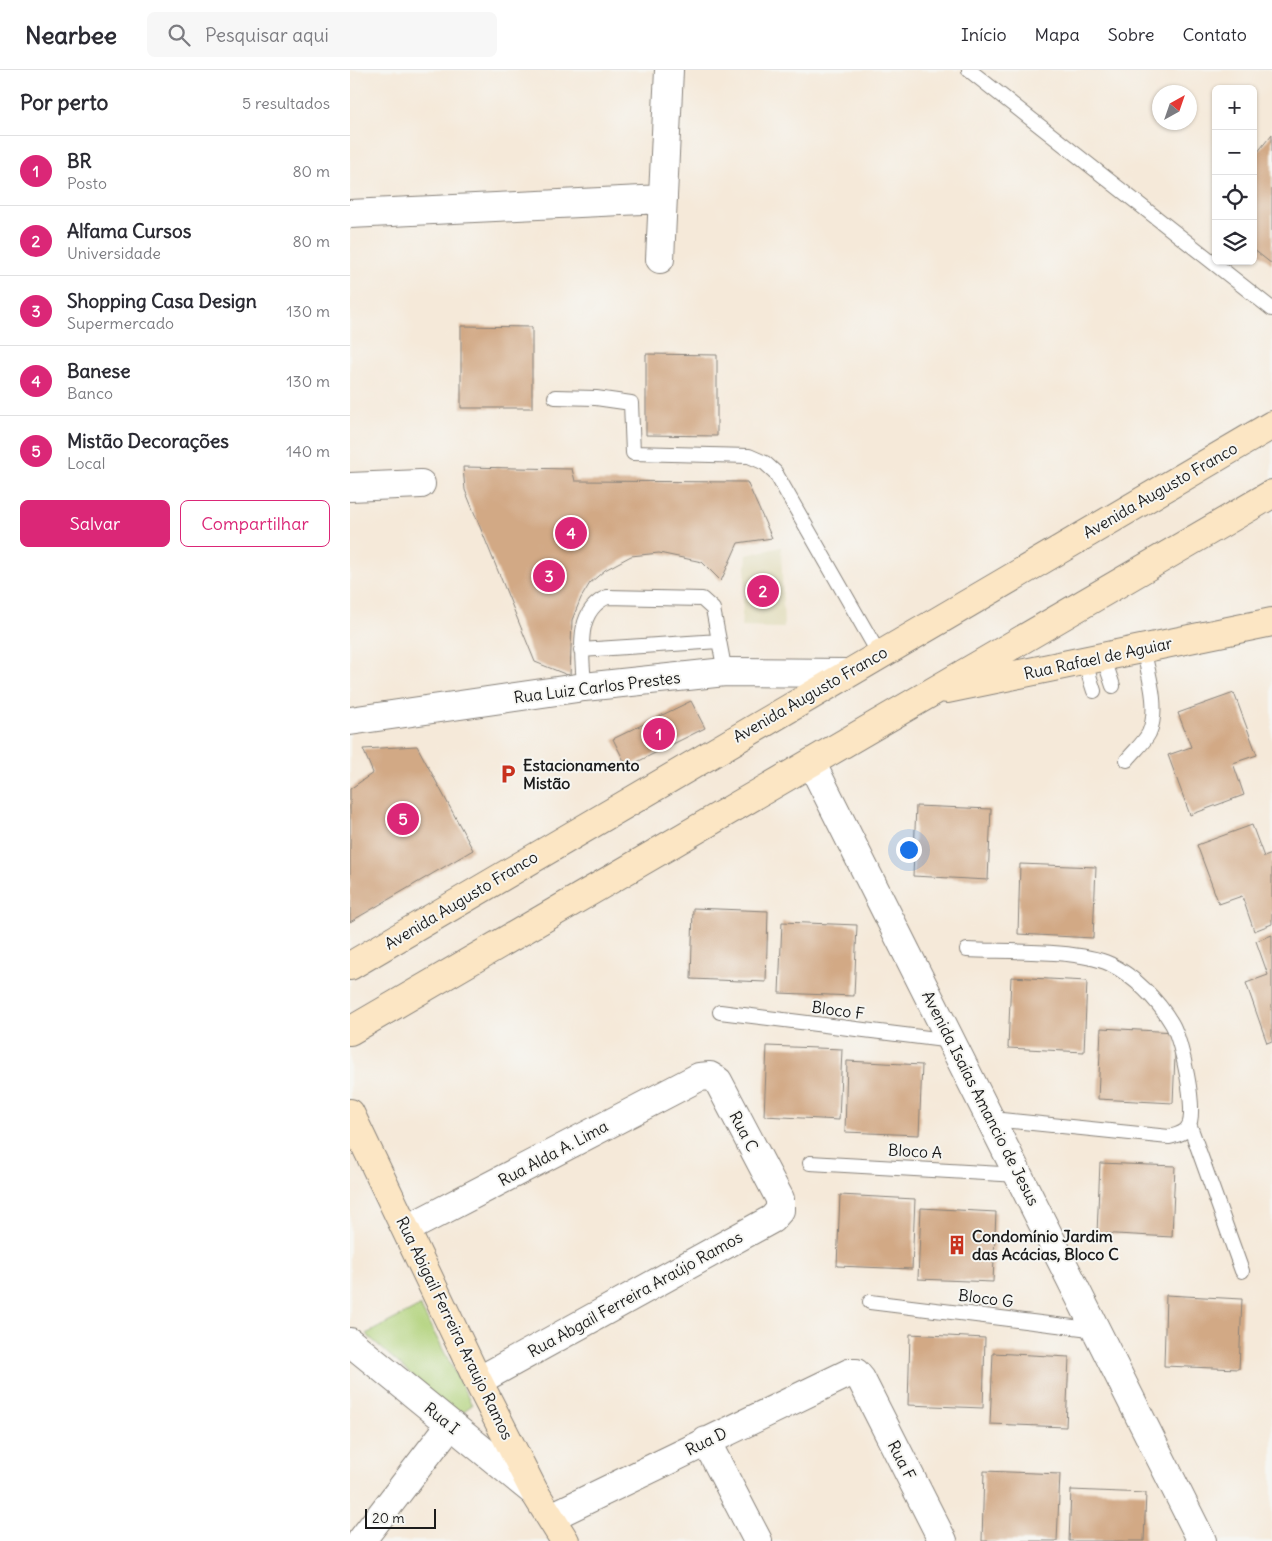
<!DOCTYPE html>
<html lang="pt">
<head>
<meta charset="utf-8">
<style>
	:root { --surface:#fff; --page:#f7f7f7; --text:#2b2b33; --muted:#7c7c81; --line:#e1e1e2; --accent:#db2777 }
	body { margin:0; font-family:Delius,sans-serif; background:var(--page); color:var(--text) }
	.controls { position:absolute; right:15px; top:15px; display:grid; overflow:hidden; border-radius:8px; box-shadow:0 1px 4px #0004 }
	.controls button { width:45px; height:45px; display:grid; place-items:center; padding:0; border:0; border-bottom:1px solid var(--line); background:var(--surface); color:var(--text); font:25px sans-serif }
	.compass { position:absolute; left:802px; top:15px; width:45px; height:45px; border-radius:50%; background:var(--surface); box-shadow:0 1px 4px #0004; rotate:40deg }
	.scale { position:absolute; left:15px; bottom:12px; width:71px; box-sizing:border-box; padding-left:5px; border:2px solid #1c1c1c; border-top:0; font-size:14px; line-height:18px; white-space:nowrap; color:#1c1c1c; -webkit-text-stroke:4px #f6f6f2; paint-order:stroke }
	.you { position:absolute; left:558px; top:779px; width:18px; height:18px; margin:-12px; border:4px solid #fff; border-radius:50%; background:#1a73e8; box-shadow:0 0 0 8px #1a73e833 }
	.badge { display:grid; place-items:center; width:32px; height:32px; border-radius:50%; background:var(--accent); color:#fff; font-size:16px; font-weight:700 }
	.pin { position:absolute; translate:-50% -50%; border:2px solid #fff; box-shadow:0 1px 5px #0006 }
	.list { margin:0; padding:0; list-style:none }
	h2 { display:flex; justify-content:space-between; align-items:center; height:65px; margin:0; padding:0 20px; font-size:21px }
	h2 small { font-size:16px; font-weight:400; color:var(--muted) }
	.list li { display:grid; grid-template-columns:32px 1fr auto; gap:15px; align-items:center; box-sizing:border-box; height:70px; padding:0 20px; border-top:1px solid var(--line) }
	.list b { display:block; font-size:19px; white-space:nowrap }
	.list p { margin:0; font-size:16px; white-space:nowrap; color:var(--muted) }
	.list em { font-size:16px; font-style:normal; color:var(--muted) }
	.actions { display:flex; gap:10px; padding:15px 20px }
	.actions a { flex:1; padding:11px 0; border:1px solid var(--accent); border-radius:8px; text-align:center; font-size:18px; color:var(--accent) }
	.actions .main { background:var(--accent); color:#fff }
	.icon { flex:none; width:28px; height:28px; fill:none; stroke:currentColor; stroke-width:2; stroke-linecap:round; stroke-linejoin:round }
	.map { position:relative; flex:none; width:922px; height:1471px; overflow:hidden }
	header { display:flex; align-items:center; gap:30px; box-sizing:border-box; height:70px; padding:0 25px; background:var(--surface); border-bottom:1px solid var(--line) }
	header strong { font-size:24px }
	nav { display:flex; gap:28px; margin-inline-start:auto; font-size:18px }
	.search { width:350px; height:45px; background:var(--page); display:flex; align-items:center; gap:12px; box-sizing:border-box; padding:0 18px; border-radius:8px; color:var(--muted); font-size:19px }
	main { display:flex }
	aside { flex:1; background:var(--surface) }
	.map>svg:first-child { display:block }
	.built { fill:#e1dcba }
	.green { fill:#b1d27a; stroke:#66774b }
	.building { fill:#d2a985 }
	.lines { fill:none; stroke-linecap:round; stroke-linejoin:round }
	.lane-casing { stroke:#88827a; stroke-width:16 }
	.street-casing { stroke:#88827a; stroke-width:30 }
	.secondary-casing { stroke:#88827a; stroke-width:30 }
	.lane { stroke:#fff; stroke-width:14 }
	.street { stroke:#fff; stroke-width:28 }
	.secondary { stroke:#fce6c4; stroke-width:28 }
	.labels { text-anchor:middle; stroke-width:4; stroke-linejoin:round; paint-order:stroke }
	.street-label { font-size:16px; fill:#1c1c1c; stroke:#f6f6f2 }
	.poi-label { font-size:16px; font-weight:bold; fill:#1c1c1c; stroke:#f6f6f2; text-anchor:start }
</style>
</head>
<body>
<header>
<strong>Nearbee</strong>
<div class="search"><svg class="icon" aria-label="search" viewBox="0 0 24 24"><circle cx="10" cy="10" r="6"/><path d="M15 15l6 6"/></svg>Pesquisar aqui</div>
<nav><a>Início</a><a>Mapa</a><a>Sobre</a><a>Contato</a></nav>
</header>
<main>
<aside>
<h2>Por perto<small>5 resultados</small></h2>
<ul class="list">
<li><span class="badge">1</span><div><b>BR</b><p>Posto</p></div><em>80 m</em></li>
<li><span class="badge">2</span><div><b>Alfama Cursos</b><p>Universidade</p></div><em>80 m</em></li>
<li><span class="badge">3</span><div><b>Shopping Casa Design</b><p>Supermercado</p></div><em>130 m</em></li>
<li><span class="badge">4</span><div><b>Banese</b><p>Banco</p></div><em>130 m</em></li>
<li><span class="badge">5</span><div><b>Mistão Decorações</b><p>Local</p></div><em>140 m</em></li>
</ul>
<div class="actions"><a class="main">Salvar</a><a>Compartilhar</a></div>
</aside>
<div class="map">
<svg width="922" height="1471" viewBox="0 0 922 1471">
	<rect width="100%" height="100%" fill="#f6f6f2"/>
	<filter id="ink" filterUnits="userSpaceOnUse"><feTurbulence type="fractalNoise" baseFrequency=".02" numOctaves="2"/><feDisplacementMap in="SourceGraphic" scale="10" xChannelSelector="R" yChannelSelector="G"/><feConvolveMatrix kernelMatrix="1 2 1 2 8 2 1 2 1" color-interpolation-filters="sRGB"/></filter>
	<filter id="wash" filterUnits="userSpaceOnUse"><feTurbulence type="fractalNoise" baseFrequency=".0096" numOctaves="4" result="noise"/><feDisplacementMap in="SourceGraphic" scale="20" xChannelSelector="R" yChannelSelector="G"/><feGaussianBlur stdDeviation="1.12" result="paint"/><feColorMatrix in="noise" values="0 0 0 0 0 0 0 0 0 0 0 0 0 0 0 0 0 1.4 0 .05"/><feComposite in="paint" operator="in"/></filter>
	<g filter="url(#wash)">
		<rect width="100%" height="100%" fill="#f5e9d9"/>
		<!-- built -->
		<path class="built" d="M431,477L434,558L391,557L397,485Z"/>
		<!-- green -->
		<path class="green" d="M70,1236L122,1335L107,1346L16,1264Z"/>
		<g id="blocks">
			<!-- building -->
			<path class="building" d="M922,64V194L903,179V88Z
				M111,256L182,257V338H111Z
				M296,284L367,285V366L296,365Z
				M113,397L222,399L225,411L397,412L422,468L388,473L371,511L352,492L309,483L281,486L255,500L240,513L231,528L222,550L220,606L185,592L115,420Z
				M884,623L907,685L883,693L894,725L840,745L818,685L841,677L828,643Z
				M341,631L355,658L277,697L263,669Z
				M67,676L123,780L0,852V719L23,703L13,679Z
				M566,736L641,739L638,810L563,806Z
				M902,755L914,787L922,784V854L904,861L892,826L869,834L847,775Z
				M670,794L746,797L743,868L668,864Z
				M343,838L418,841L416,912L341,909Z
				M432,852L507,855L504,926L429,923Z
				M922,865V971L917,973L896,913L918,905L906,871Z
				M661,907L737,911L734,982L658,978Z
				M751,958L826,962L823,1033L748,1029Z
				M417,976L492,979L489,1050L414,1046Z
				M497,991L572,995L569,1065L495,1062Z
				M750,1093L825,1096L822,1167L747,1163Z
				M490,1125L565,1129L562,1199L487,1196Z
				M571,1138L646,1142L643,1212L568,1209Z
				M816,1225L892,1229L889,1299L814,1296Z
				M560,1264L635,1268L633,1338L558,1335Z
				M643,1283L719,1287L716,1357L640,1354Z
				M634,1401L710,1404L707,1471H632Z
				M721,1420L796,1423L794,1471H719Z"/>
		</g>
	</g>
	<g filter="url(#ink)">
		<use href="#blocks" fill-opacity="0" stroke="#88827a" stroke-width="1"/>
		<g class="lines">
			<defs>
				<path id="lane" d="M619,0L922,239
					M205,327L246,328L281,333L283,383L399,386L415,393L425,402L529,584
					M231,580L369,571
					M753,586L763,616
					M734,590L744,621
					M234,617C233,586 223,542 257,527L352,529L363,539L375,602
					M777,690C784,681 794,673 799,663C810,638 798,603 793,578
					M617,880C654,882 728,879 760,894C784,906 808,930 822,954C831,969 848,1042 838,1057C834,1064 826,1065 819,1067L642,1049
					M370,942L602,971
					M840,1056L892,1201
					M460,1093L669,1105
					M520,1232L748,1260"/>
				<path id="street" d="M0,144L313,129
					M310,189L319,0
					M0,417L71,414
					M0,651L234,617L375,602L496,603
					M462,694L852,1471
					M57,1159L349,1007L360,1006L368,1011L430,1129V1140L422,1149L128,1311
					M0,1272L185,1423
					M356,1371L408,1471
					M201,1447L499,1303H506L511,1309L593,1471
					M11,1471L100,1355"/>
				<path id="secondary" d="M597,619L922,552
					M0,896L922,355
					M0,961C308,783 614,601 922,424
					M0,1043L128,1311L185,1423L215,1471"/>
			</defs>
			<!-- lane casing -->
			<use href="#lane" class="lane-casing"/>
			<!-- street casing -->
			<use href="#street" class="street-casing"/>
			<!-- secondary casing -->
			<use href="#secondary" class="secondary-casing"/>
			<!-- lane -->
			<use href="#lane" class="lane"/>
			<!-- street -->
			<use href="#street" class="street"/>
			<!-- secondary -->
			<use href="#secondary" class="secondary"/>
		</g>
	</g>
	<!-- icons -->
	<defs>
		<symbol id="parking-bare" viewBox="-9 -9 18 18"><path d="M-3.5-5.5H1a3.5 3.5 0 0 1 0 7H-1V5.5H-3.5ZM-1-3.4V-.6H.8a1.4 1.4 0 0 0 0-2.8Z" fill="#c8321e" stroke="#f6f6f2" stroke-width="2.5" paint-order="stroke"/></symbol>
		<symbol id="building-bare" viewBox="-9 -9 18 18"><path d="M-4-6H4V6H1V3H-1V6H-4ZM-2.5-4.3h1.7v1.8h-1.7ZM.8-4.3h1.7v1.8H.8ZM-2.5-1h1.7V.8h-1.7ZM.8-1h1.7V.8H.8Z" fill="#c8321e" stroke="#f6f6f2" stroke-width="2.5" paint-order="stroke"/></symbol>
	</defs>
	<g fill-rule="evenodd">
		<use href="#parking-bare" x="144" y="690" width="28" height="28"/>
		<use href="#building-bare" x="593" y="1161" width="28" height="28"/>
	</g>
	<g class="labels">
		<!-- street labels -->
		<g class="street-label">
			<text transform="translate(810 420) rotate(-30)" y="6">Avenida Augusto Franco</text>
			<text transform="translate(748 588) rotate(-12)" y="6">Rua Rafael de Aguiar</text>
			<text transform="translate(247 617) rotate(-7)" y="6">Rua Luiz Carlos Prestes</text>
			<text transform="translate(460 624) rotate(-30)" y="6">Avenida Augusto Franco</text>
			<text transform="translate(111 830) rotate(-31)" y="6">Avenida Augusto Franco</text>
			<text transform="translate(488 940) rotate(8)" y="6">Bloco F</text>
			<text transform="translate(631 1028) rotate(63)" y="6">Avenida Isaías Amancio de Jesus</text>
			<text transform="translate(394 1061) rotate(62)" y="6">Rua C</text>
			<text transform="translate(565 1081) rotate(3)" y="6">Bloco A</text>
			<text transform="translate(203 1083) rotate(-28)" y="6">Rua Alda A. Lima</text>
			<text transform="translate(285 1224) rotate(-29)" y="6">Rua Abgail Ferreira Araújo Ramos</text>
			<text transform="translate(636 1228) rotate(7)" y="6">Bloco G</text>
			<text transform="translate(105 1258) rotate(64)" y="6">Rua Abigail Ferreira Araujo Ramos</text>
			<text transform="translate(92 1348) rotate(39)" y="6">Rua I</text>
			<text transform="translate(356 1371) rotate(-26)" y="6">Rua D</text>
			<text transform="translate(552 1390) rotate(63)" y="6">Rua F</text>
		</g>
		<!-- poi labels -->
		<g class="poi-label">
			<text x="173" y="701">Estacionamento<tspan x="173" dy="18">Mistão</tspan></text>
			<text x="622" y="1172">Condomínio Jardim<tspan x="622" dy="18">das Acácias, Bloco C</tspan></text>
		</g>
	</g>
</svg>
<div class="controls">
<button>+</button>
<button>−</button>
<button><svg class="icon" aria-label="locate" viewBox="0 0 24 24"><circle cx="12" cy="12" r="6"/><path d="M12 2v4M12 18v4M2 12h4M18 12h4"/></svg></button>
<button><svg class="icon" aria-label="layers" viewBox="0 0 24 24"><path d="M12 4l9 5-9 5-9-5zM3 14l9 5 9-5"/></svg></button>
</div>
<svg class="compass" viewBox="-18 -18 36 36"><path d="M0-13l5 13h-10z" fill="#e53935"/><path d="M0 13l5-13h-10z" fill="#7c7c81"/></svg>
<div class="scale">20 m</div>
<div class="you"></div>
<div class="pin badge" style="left:309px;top:664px">1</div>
<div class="pin badge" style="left:413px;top:521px">2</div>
<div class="pin badge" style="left:199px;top:506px">3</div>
<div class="pin badge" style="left:221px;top:463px">4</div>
<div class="pin badge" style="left:53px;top:749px">5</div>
</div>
</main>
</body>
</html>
